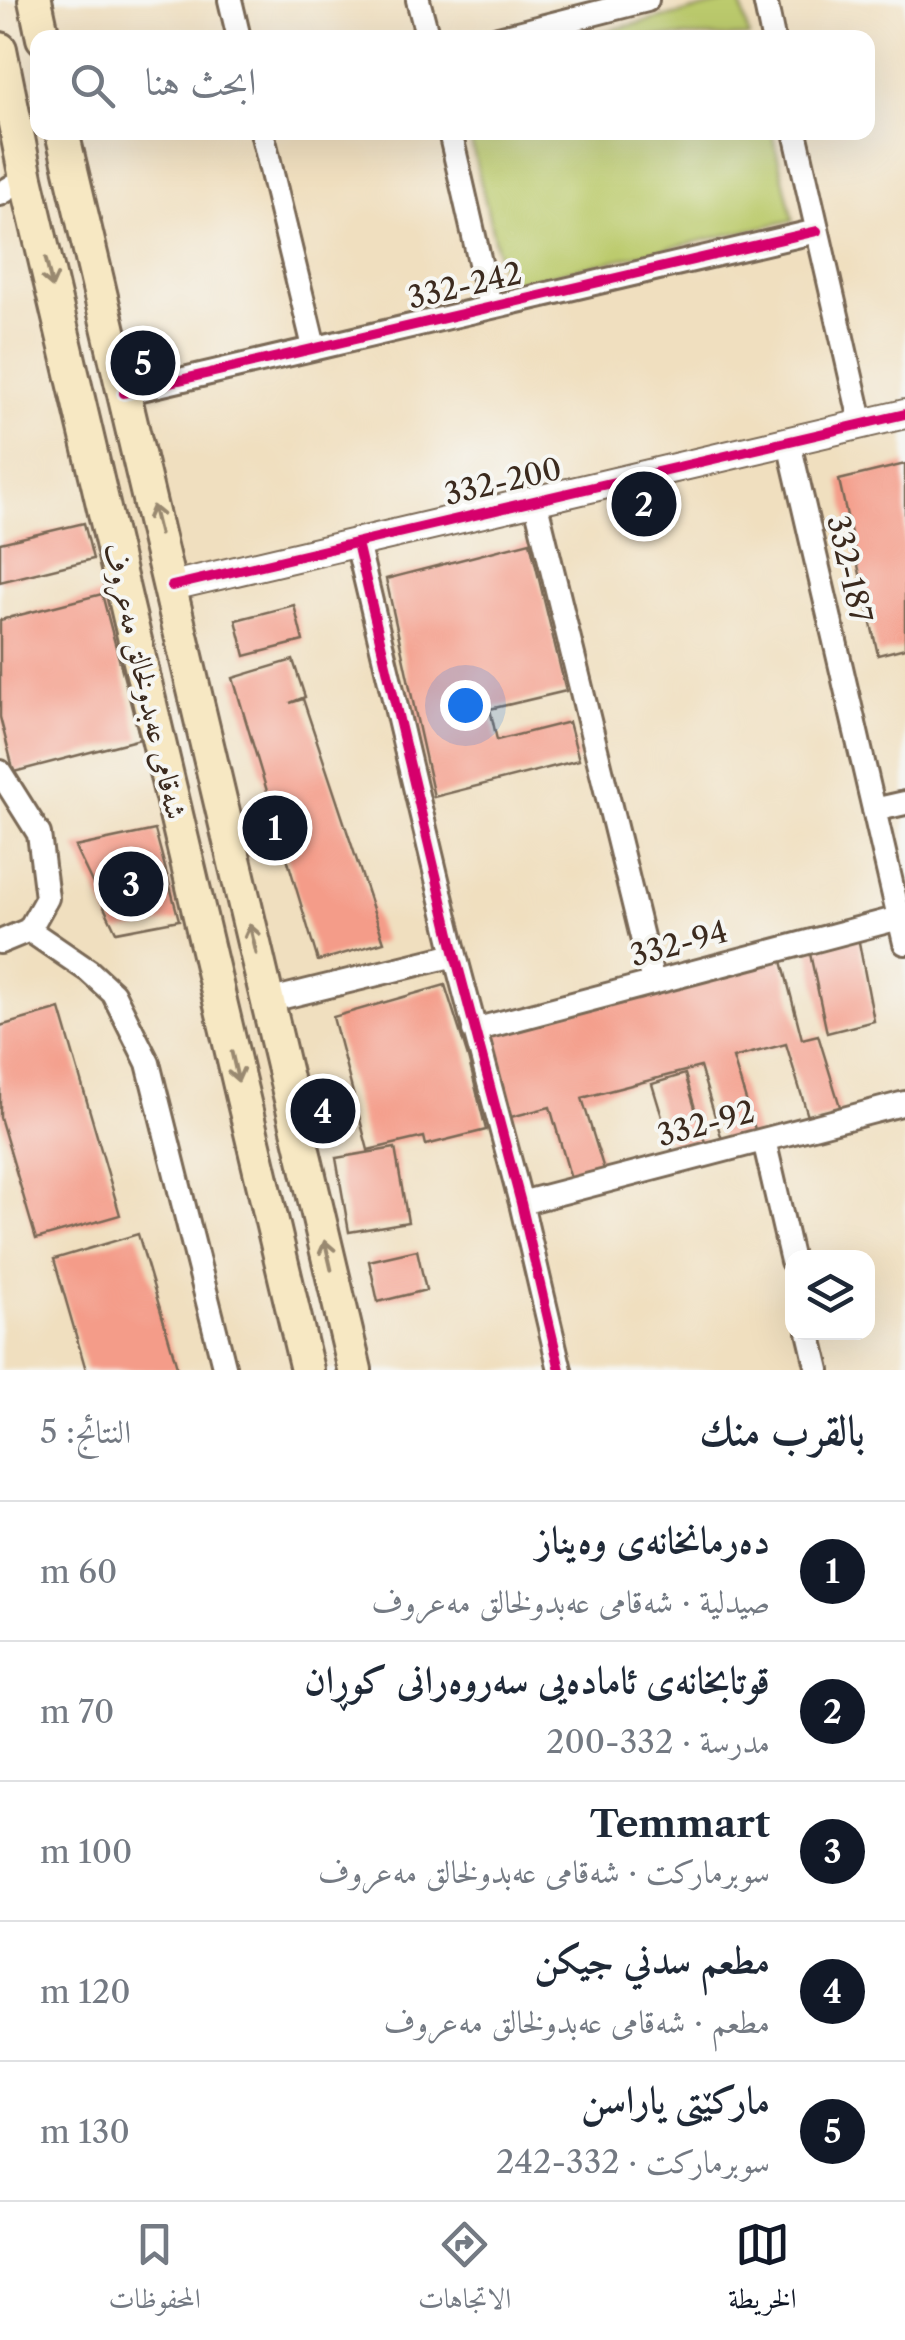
<!DOCTYPE html>
<html lang="ar">
<head>
<meta charset="utf-8">
<style>
	:root { --surface:#fff; --page:#f2f2f3; --text:#1f2937; --muted:#747a83; --line:#e0e1e3; --accent:#111827 }
	body { margin:0; font-family:"Libre Caslon Text",Amiri,serif; background:var(--page); color:var(--text); direction:rtl }
	.controls { position:absolute; right:30px; bottom:30px; display:grid; overflow:hidden; border-radius:20px; box-shadow:0 10px 40px #0002 }
	.controls button { width:90px; height:90px; display:grid; place-items:center; padding:0; border:0; border-bottom:2px solid var(--line); background:var(--surface); color:var(--text); font:50px sans-serif }
	.you { position:absolute; left:465px; top:705px; width:35px; height:35px; margin:-25px; border:8px solid #fff; border-radius:50%; background:#1a73e8; box-shadow:0 0 0 15px #1a73e833 }
	.badge { display:grid; place-items:center; width:65px; height:65px; border-radius:50%; background:var(--accent); color:#fff; font-size:32px; font-weight:700 }
	.pin { position:absolute; translate:-50% -50%; border:5px solid #fff; box-shadow:0 2px 10px #0006 }
	.list { margin:0; padding:0; list-style:none }
	h2 { display:flex; justify-content:space-between; align-items:center; height:130px; margin:0; padding:0 40px; font-size:42px }
	h2 small { font-size:32px; font-weight:400; color:var(--muted) }
	.list li { display:grid; grid-template-columns:65px 1fr auto; gap:30px; align-items:center; box-sizing:border-box; height:140px; padding:0 40px; border-top:2px solid var(--line) }
	.list b { display:block; font-size:38px; white-space:nowrap }
	.list p { margin:0; font-size:32px; white-space:nowrap; color:var(--muted) }
	.list em { font-size:32px; font-style:normal; color:var(--muted) }
	.icon { flex:none; width:55px; height:55px; fill:none; stroke:currentColor; stroke-width:2; stroke-linecap:round; stroke-linejoin:round }
	.map { position:relative; flex:none; width:905px; height:1370px; overflow:hidden; direction:ltr }
	.search { position:absolute; background:var(--surface); box-shadow:0 10px 40px #0002; left:30px; right:30px; top:30px; height:110px; display:flex; align-items:center; gap:25px; box-sizing:border-box; padding:0 35px; border-radius:20px; color:var(--muted); font-size:38px }
	.sheet { height:830px; background:var(--surface) }
	nav { display:flex; justify-content:space-around; align-items:center; box-sizing:border-box; height:140px; border-top:2px solid var(--line); background:var(--surface); font-size:28px; color:var(--muted) }
	nav a { display:grid; justify-items:center; gap:5px }
	nav .on { color:var(--accent) }
	.map>svg:first-child { display:block }
	.green { fill:#bccb6d; stroke:#7c7a46; stroke-width:2.5 }
	.building { fill:#f49c89 }
	.lines { fill:none; stroke-linecap:round; stroke-linejoin:round }
	.minor-casing { stroke:#7a6956; stroke-width:28 }
	.tertiary-casing { stroke:#7a6956; stroke-width:32 }
	.secondary-casing { stroke:#7a6956; stroke-width:38 }
	.minor { stroke:#fff; stroke-width:22 }
	.tertiary { stroke:#fff; stroke-width:28 }
	.secondary { stroke:#f7e8c3; stroke-width:32 }
	.cycleway-casing { stroke:#f6f6f2; stroke-width:16 }
	.cycleway { stroke:#d6006c; stroke-width:10 }
	.oneway { stroke:#998970 }
	.labels { text-anchor:middle; stroke-width:8; stroke-linejoin:round; paint-order:stroke }
	.street-label { font-size:30px; fill:#3b2a1e; stroke:#f6f6f2 }
</style>
</head>
<body>
<div class="map">
<svg width="905" height="1370" viewBox="0 0 905 1370">
	<rect width="100%" height="100%" fill="#f6f6f2"/>
	<filter id="ink" filterUnits="userSpaceOnUse"><feTurbulence type="fractalNoise" baseFrequency=".01" numOctaves="2"/><feDisplacementMap in="SourceGraphic" scale="20" xChannelSelector="R" yChannelSelector="G"/><feConvolveMatrix kernelMatrix="1 2 1 2 8 2 1 2 1" color-interpolation-filters="sRGB"/></filter>
	<filter id="wash" filterUnits="userSpaceOnUse"><feTurbulence type="fractalNoise" baseFrequency=".0048" numOctaves="4" result="noise"/><feDisplacementMap in="SourceGraphic" scale="40" xChannelSelector="R" yChannelSelector="G"/><feGaussianBlur stdDeviation="2.25" result="paint"/><feColorMatrix in="noise" values="0 0 0 0 0 0 0 0 0 0 0 0 0 0 0 0 0 1.4 0 .05"/><feComposite in="paint" operator="in"/></filter>
	<g filter="url(#wash)">
		<rect width="100%" height="100%" fill="#f0dfbf"/>
		<!-- green -->
		<path class="green" d="M740,0L749,37H580L739,0Z
			M469,133H772L793,220L505,285Z"/>
		<g id="blocks">
			<!-- building -->
			<path class="building" d="M905,464V648L878,655L839,480Z
				M84,523L93,559L0,582V543Z
				M530,542L566,691L490,709L497,740L569,722L579,760L434,797L386,579Z
				M102,594L140,739L14,772L0,717V620Z
				M294,605L303,641L245,656L236,620Z
				M293,660L305,697L290,703L303,699L384,942L318,961L233,678Z
				M155,830L179,920L116,932L75,847Z
				M858,937L874,1021L827,1033L809,949Z
				M781,957L802,1039L818,1035L842,1113L810,1123L786,1044L733,1058L757,1136L724,1146L700,1067L582,1098L606,1176L573,1186L550,1107L507,1118L485,1034Z
				M445,985L468,1057L486,1130L426,1145L424,1137L368,1150L333,1017Z
				M60,1009L120,1215L36,1239L0,1117V1026Z
				M685,1074L708,1153L676,1163L652,1084Z
				M395,1148L408,1222L349,1232L336,1158Z
				M138,1234L178,1370H86L54,1259Z
				M417,1250L426,1290L378,1302L369,1261Z"/>
		</g>
	</g>
	<g filter="url(#ink)">
		<use href="#blocks" fill-opacity="0" stroke="#7a6956" stroke-width="2.5"/>
		<g class="lines">
			<defs>
				<path id="minor" d="M230,0L239,38
					M418,0L428,38
					M765,0L773,38
					M498,38L647,0
					M262,132L314,347
					M450,132L490,306
					M795,132L862,425
					M0,194L26,178
					M124,393L817,231
					M789,443L905,943
					M535,500L653,982
					M357,543L455,955L521,1203L560,1370
					M0,772L39,834L47,898L29,930L0,942
					M874,810L905,803
					M29,930L89,971L113,993L148,1063L225,1370
					M267,1001L455,955
					M474,1030L899,918
					M764,1140L792,1261
					M521,1203L905,1103
					M809,1332L818,1370"/>
				<path id="tertiary" d="M172,586L905,414"/>
				<path id="secondary" d="M35,0L43,38
					M0,49L26,178L307,1370
					M62,132L355,1370"/>
			</defs>
			<!-- minor casing -->
			<use href="#minor" class="minor-casing"/>
			<!-- tertiary casing -->
			<use href="#tertiary" class="tertiary-casing"/>
			<!-- secondary casing -->
			<use href="#secondary" class="secondary-casing"/>
			<!-- minor -->
			<use href="#minor" class="minor"/>
			<!-- tertiary -->
			<use href="#tertiary" class="tertiary"/>
			<!-- secondary -->
			<use href="#secondary" class="secondary"/>
			<defs>
				<path id="cycleway" d="M124,393L817,231
					M357,543L455,955L521,1203L560,1370
					M172,586L905,414"/>
			</defs>
			<!-- cycleway casing -->
			<use href="#cycleway" class="cycleway-casing"/>
			<!-- cycleway -->
			<use href="#cycleway" class="cycleway"/>
		</g>
		<!-- one-way arrows -->
		<defs><path id="oneway-shaft" d="M-6 0H5M1.5-3L5.5 0L1.5 3" fill="none" stroke-width="1.6" stroke-linecap="round" stroke-linejoin="round" transform="scale(2.5)"/></defs>
		<g class="oneway">
			<use href="#oneway-shaft" transform="translate(49 273) rotate(77)"/>
			<use href="#oneway-shaft" transform="translate(156 520) rotate(-104)"/>
			<use href="#oneway-shaft" transform="translate(253 939) rotate(-103)"/>
			<use href="#oneway-shaft" transform="translate(235 1067) rotate(77)"/>
			<use href="#oneway-shaft" transform="translate(328 1255) rotate(-103)"/>
		</g>
	</g>
	<g class="labels">
		<!-- street labels -->
		<g class="street-label">
			<text transform="translate(465 286) rotate(-13)" y="10">332-242</text>
			<text transform="translate(503 482) rotate(-13)" y="10">332-200</text>
			<text transform="translate(849 569) rotate(77)" y="10">332-187</text>
			<text transform="translate(145 681) rotate(77)" y="10">شەقامی عەبدولخالق مەعروف</text>
			<text transform="translate(679 944) rotate(-15)" y="10">332-94</text>
			<text transform="translate(706 1124) rotate(-15)" y="10">332-92</text>
		</g>
	</g>
</svg>
<div class="controls">
<button><svg class="icon" aria-label="layers" viewBox="0 0 24 24"><path d="M12 4l9 5-9 5-9-5zM3 14l9 5 9-5"/></svg></button>
</div>
<div class="you"></div>
<div class="pin badge" style="left:275px;top:828px">1</div>
<div class="pin badge" style="left:644px;top:504px">2</div>
<div class="pin badge" style="left:131px;top:884px">3</div>
<div class="pin badge" style="left:323px;top:1111px">4</div>
<div class="pin badge" style="left:143px;top:363px">5</div>
<div class="search"><svg class="icon" aria-label="search" viewBox="0 0 24 24"><circle cx="10" cy="10" r="6"/><path d="M15 15l6 6"/></svg>ابحث هنا</div>
</div>
<section class="sheet">
<h2>بالقرب منك<small>النتائج: 5</small></h2>
<ul class="list">
<li><span class="badge">1</span><div><b>دەرمانخانەی وەیناز</b><p>صيدلية · شەقامی عەبدولخالق مەعروف</p></div><em>60 m</em></li>
<li><span class="badge">2</span><div><b>قوتابخانەی ئامادەیی سەروەرانی کوڕان</b><p>مدرسة · 332-200</p></div><em>70 m</em></li>
<li><span class="badge">3</span><div><b>Temmart</b><p>سوبرماركت · شەقامی عەبدولخالق مەعروف</p></div><em>100 m</em></li>
<li><span class="badge">4</span><div><b>مطعم سدني جيكن</b><p>مطعم · شەقامی عەبدولخالق مەعروف</p></div><em>120 m</em></li>
<li><span class="badge">5</span><div><b>مارکێتی یاراسن</b><p>سوبرماركت · 332-242</p></div><em>130 m</em></li>
</ul>
</section>
<nav>
<a class="on"><svg class="icon" aria-label="map" viewBox="0 0 24 24"><path d="M3 6l6-2 6 2 6-2v14l-6 2-6-2-6 2zM9 4v14M15 6v14"/></svg>الخريطة</a>
<a><svg class="icon" aria-label="directions" viewBox="0 0 24 24"><path d="M12 3l9 9-9 9-9-9zM9 14v-3h6M13 9l2 2-2 2"/></svg>الاتجاهات</a>
<a><svg class="icon" aria-label="saved" viewBox="0 0 24 24"><path d="M7 4h10v16l-5-4-5 4z"/></svg>المحفوظات</a>
</nav>
</body>
</html>
